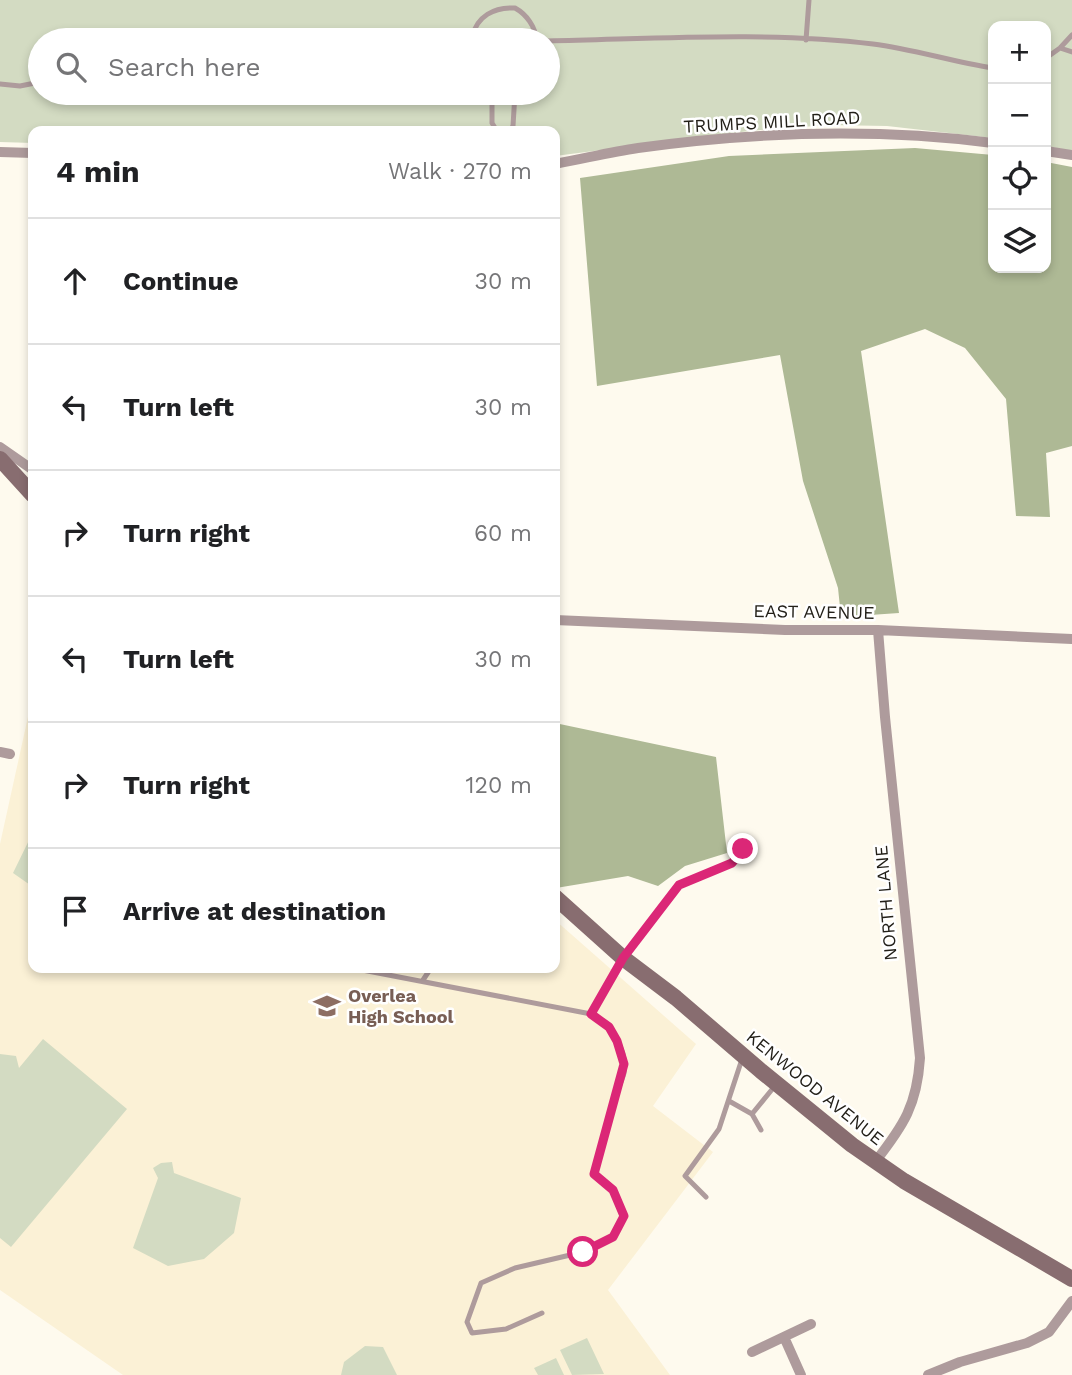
<!DOCTYPE html>
<html lang="en">
<head>
<meta charset="utf-8">
<style>
	:root { --surface:#fff; --page:#f2f2f2; --text:#202124; --muted:#757577; --line:#e0e0e0 }
	body { margin:0; font-family:"Work Sans",sans-serif; background:var(--page); color:var(--text) }
	.controls { position:absolute; right:21px; top:21px; display:grid; overflow:hidden; border-radius:14px; box-shadow:0 4px 10px #0003 }
	.controls button { width:63px; height:63px; display:grid; place-items:center; padding:0; border:0; border-bottom:2px solid var(--line); background:var(--surface); color:var(--text); font:35px sans-serif }
	.stop { position:absolute; width:21px; height:21px; margin:-16px; border:5px solid #db2777; border-radius:50%; background:#fff }
	.stop.end { background:#db2777; border-color:#fff; box-shadow:0 2px 7px #0008 }
	.list { margin:0; padding:0; list-style:none }
	h2 { display:flex; justify-content:space-between; align-items:center; height:91px; margin:0; padding:0 28px; font-size:30px }
	h2 small { font-size:23px; font-weight:400; color:var(--muted) }
	.list li { display:grid; grid-template-columns:46px 1fr auto; gap:21px; align-items:center; box-sizing:border-box; height:126px; padding:0 28px; border-top:2px solid var(--line) }
	.list b { display:block; font-size:26px; white-space:nowrap }
	.list em { font-size:23px; font-style:normal; color:var(--muted) }
	.icon { flex:none; width:38px; height:38px; fill:none; stroke:currentColor; stroke-width:2; stroke-linecap:round; stroke-linejoin:round }
	.map { position:relative; flex:none; width:1072px; height:1375px; overflow:hidden }
	.search { position:absolute; background:var(--surface); box-shadow:0 4px 10px #0003; left:28px; top:28px; width:532px; height:77px; display:flex; align-items:center; gap:18px; box-sizing:border-box; padding:0 24px; border-radius:38px; color:var(--muted); font-size:26px }
	.panel { position:absolute; background:var(--surface); box-shadow:0 4px 10px #0003; left:28px; top:126px; width:532px; height:847px; border-radius:14px }
	.map>svg:first-child { display:block }
	.built { fill:#fbf1d6 }
	.green { fill:#d3dbc2; fill-rule:evenodd }
	.forest { fill:#aeb995 }
	.lines { fill:none; stroke-linecap:round; stroke-linejoin:round }
	.lane { stroke:#ae9b9c; stroke-width:5 }
	.street { stroke:#ae9b9c; stroke-width:10 }
	.secondary { stroke:#886d70; stroke-width:16 }
	.route { stroke:#db2777; stroke-width:9 }
	.labels { text-anchor:middle; stroke-width:5; stroke-linejoin:round; paint-order:stroke }
	.street-label { font-size:18px; fill:#232019; stroke:#fff }
	.education-label { font-size:18px; font-weight:bold; fill:#785e54; stroke:#fff; text-anchor:start }
</style>
</head>
<body>
<div class="map">
<svg width="1072" height="1375" viewBox="0 0 1072 1375">
	<rect width="100%" height="100%" fill="#fefaee"/>
	<!-- built -->
	<path class="built" d="M33,694V968H555V920L696,1044L653,1106L713,1152L608,1290L670,1375H123L0,1290V844Z"/>
	<!-- green -->
	<path class="green" d="M0,0H1072V151L1046,146V26H993V138L887,126L828,125L749,131L555,156V131H33V143L0,142ZM40,40H548V93H40Z
		M33,832V887L13,873Z
		M43,1039L127,1109L11,1247L0,1238V1054L16,1056L19,1068Z
		M172,1162L174,1173L241,1198L234,1233L204,1259L168,1266L133,1248L158,1178L153,1168L161,1163Z
		M587,1338L604,1374L572,1375L560,1350Z
		M365,1346L383,1347L397,1375H341L344,1362Z
		M556,1358L564,1375H538L534,1368Z"/>
	<!-- forest -->
	<path class="forest" d="M915,148L993,155V268H1046V162L1072,167V446L1046,453L1050,517L1016,516L1006,399L965,348L925,329L861,351L899,613L841,617L838,588L803,481L780,355L597,386L580,178L729,156Z
		M555,723L716,757L727,853L685,866L658,886L628,876L556,888Z"/>
	<g class="lines">
		<!-- lane -->
		<path class="lane" d="M472,37C477,16 494,7 515,8C526,14 536,27 536,40
			M242,40L305,34L472,37
			M806,40L809,0
			M548,41C654,39 768,31 873,44C913,49 953,62 993,68
			M1060,48L1072,52
			M1046,58L1060,48L1072,35
			M0,84L20,86L40,82
			M492,93V123L497,131
			M509,131L513,126L515,93
			M352,968L591,1014C610,1025 628,1049 624,1073C621,1084 615,1094 612,1104C605,1127 600,1151 594,1174L613,1190L624,1216L613,1237L583,1252L515,1268L481,1283L467,1322L472,1333L506,1329L542,1313
			M423,980L431,968
			M591,1014L623,958L679,885L732,863L743,849L744,841
			M729,1101L752,1114L761,1130
			M752,1114L774,1087
			M706,1197L685,1176L719,1129L742,1059"/>
		<!-- street -->
		<path class="street" d="M1046,151L1072,155
			M0,152L33,153
			M555,164C583,159 610,152 638,148C755,132 876,128 993,143
			M0,447L33,470
			M555,620L785,630H878L1072,639
			M0,752L10,754
			M875,1162C904,1125 917,1105 920,1058L885,717L878,630
			M784,1337L801,1375
			M752,1352L811,1324
			M928,1375L960,1362L1027,1343L1049,1332L1072,1301"/>
		<!-- secondary -->
		<path class="secondary" d="M0,459L33,495
			M555,897L623,958L676,998L761,1071L852,1145L904,1181L1072,1279"/>
	</g>
	<g class="lines">
		<!-- route -->
		<path class="route" d="M583,1252L613,1237L624,1216L613,1190L594,1174L624,1064L617,1041L609,1027L591,1014L623,958L679,885L732,863L743,849"/>
	</g>
	<!-- icons -->
	<defs>
		<symbol id="school-bare" viewBox="-9 -9 18 18"><path d="M0-5L7-2L0 1L-7-2ZM-4 1L0 2.5L4 1V4Q0 6-4 4Z" fill="#8d6e63" stroke="#fff" stroke-width="2.5" paint-order="stroke"/></symbol>
	</defs>
	<g fill-rule="evenodd">
		<use href="#school-bare" x="308" y="987" width="38" height="38"/>
	</g>
	<g class="labels">
		<!-- street labels -->
		<g class="street-label">
			<text transform="translate(772 122) rotate(-3)" y="6">TRUMPS MILL ROAD</text>
			<text transform="translate(814 612) rotate(1)" y="6">EAST AVENUE</text>
			<text transform="translate(886 903) rotate(-95)" y="6">NORTH LANE</text>
			<text transform="translate(815 1088) rotate(39)" y="6">KENWOOD AVENUE</text>
		</g>
		<!-- education labels -->
		<g class="education-label">
			<text x="348" y="1002">Overlea<tspan x="348" dy="21">High School</tspan></text>
		</g>
	</g>
</svg>
<div class="controls">
<button>+</button>
<button>−</button>
<button><svg class="icon" aria-label="locate" viewBox="0 0 24 24"><circle cx="12" cy="12" r="6"/><path d="M12 2v4M12 18v4M2 12h4M18 12h4"/></svg></button>
<button><svg class="icon" aria-label="layers" viewBox="0 0 24 24"><path d="M12 4l9 5-9 5-9-5zM3 14l9 5 9-5"/></svg></button>
</div>
<div class="stop" style="left:583px;top:1252px"></div>
<div class="stop end" style="left:743px;top:849px"></div>
<div class="search"><svg class="icon" aria-label="search" viewBox="0 0 24 24"><circle cx="10" cy="10" r="6"/><path d="M15 15l6 6"/></svg>Search here</div>
<section class="panel">
<h2>4 min<small>Walk · 270 m</small></h2>
<ul class="list">
<li><svg class="icon" aria-label="ahead" viewBox="0 0 24 24"><path d="M12 20V5M6 11l6-6 6 6"/></svg><div><b>Continue</b></div><em>30 m</em></li>
<li><svg class="icon" aria-label="left" viewBox="0 0 24 24"><path d="M17 20v-9H6M10 6l-5 5 5 5"/></svg><div><b>Turn left</b></div><em>30 m</em></li>
<li><svg class="icon" aria-label="right" viewBox="0 0 24 24"><path d="M7 20v-9h11M14 6l5 5-5 5"/></svg><div><b>Turn right</b></div><em>60 m</em></li>
<li><svg class="icon" aria-label="left" viewBox="0 0 24 24"><path d="M17 20v-9H6M10 6l-5 5 5 5"/></svg><div><b>Turn left</b></div><em>30 m</em></li>
<li><svg class="icon" aria-label="right" viewBox="0 0 24 24"><path d="M7 20v-9h11M14 6l5 5-5 5"/></svg><div><b>Turn right</b></div><em>120 m</em></li>
<li><svg class="icon" aria-label="arrive" viewBox="0 0 24 24"><path d="M6 21V4h12l-3 4 3 4H6"/></svg><div><b>Arrive at destination</b></div></li>
</ul>
</section>
</div>
</body>
</html>
